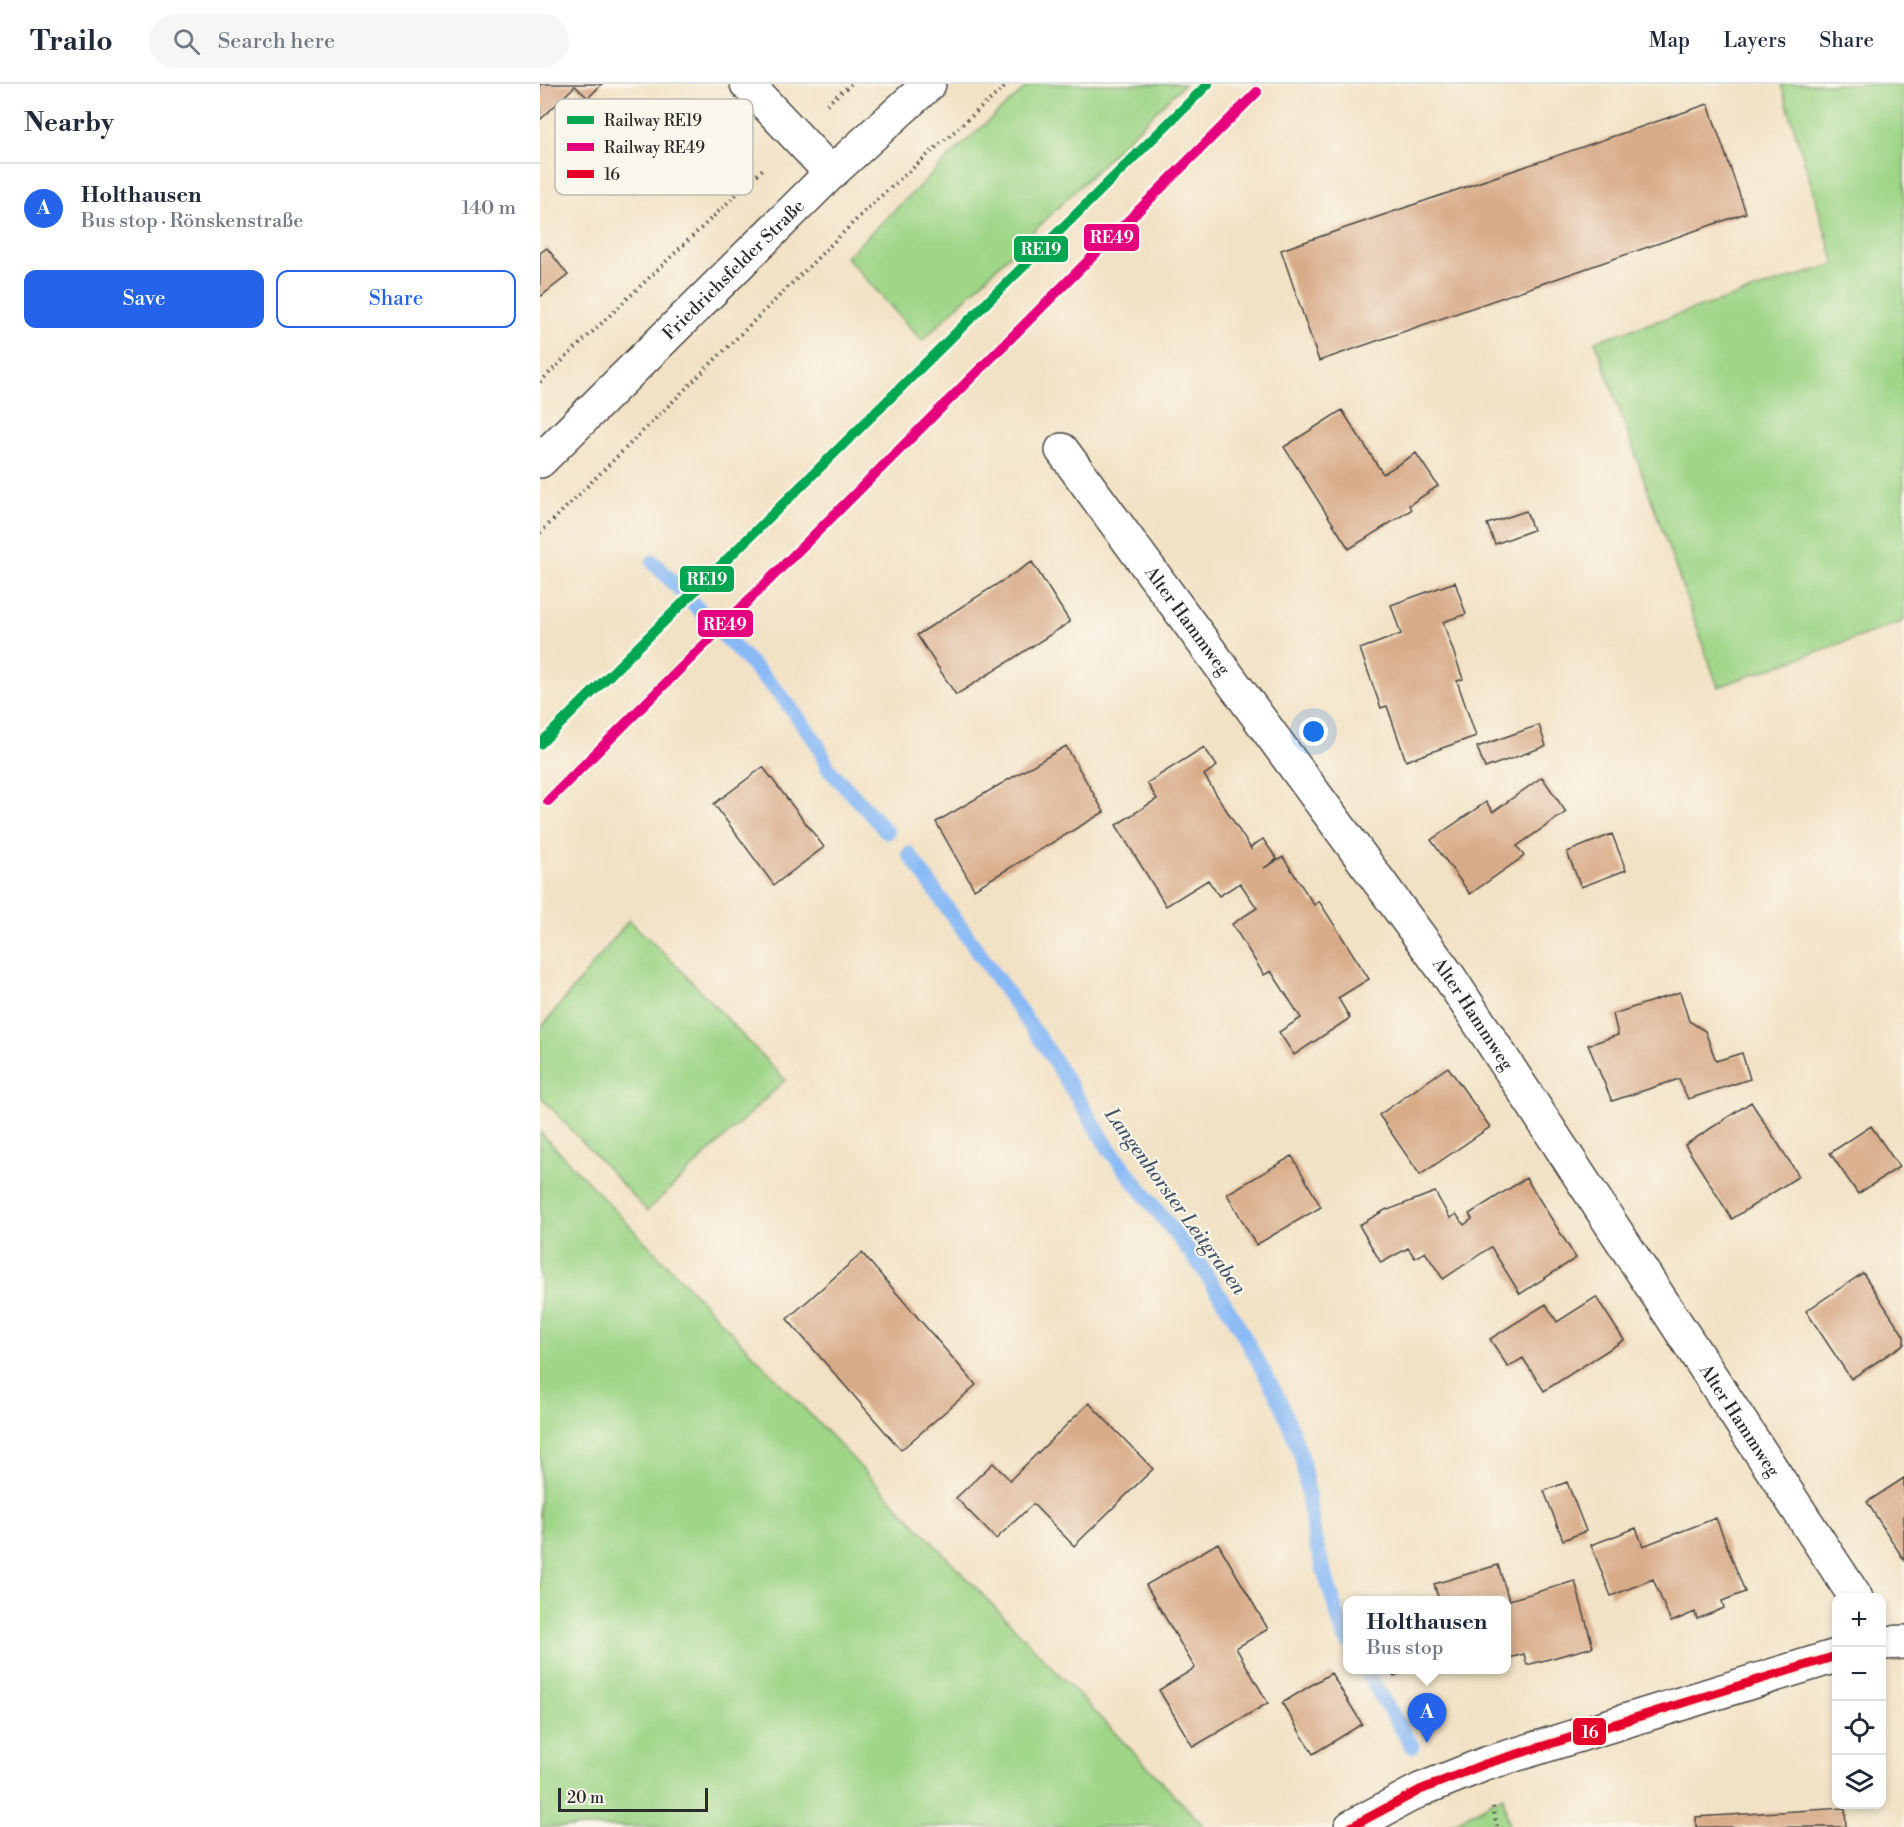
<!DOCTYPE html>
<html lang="en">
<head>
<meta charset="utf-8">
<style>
	:root { --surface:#fff; --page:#f6f6f7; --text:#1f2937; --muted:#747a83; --line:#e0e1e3; --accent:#2563eb }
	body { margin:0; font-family:"Libre Bodoni",serif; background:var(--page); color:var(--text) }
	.controls { position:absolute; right:18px; bottom:18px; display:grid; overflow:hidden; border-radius:12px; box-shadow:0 3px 9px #0003 }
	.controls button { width:54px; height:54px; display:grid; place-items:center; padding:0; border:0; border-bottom:2px solid var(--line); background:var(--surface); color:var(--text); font:30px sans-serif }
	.scale { position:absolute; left:18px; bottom:15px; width:150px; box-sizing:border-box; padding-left:6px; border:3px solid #2b2b2b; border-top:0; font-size:16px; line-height:21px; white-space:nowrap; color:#2b2b2b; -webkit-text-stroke:4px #fbf7ec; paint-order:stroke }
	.you { position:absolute; left:774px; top:648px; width:21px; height:21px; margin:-15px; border:4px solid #fff; border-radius:50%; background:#1a73e8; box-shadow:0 0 0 9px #1a73e833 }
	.badge { display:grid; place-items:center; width:39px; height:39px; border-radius:50%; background:var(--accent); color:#fff; font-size:20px; font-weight:700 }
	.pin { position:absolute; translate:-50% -50px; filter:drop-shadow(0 2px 3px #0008) }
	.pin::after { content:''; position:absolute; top:32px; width:21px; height:18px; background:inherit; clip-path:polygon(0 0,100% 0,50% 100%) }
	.popup { position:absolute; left:803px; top:1512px; width:168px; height:78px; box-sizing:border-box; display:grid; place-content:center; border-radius:12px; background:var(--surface); filter:drop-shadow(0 2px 4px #0005); font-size:20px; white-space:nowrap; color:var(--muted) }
	.popup b { font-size:22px; color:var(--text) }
	.popup::after { content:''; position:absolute; left:50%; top:100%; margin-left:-12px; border:12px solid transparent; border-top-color:var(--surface) }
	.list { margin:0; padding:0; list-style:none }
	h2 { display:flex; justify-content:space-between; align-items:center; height:78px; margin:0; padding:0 24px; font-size:26px }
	h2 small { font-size:20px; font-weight:400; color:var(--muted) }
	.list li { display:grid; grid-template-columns:39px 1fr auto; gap:18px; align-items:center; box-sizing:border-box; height:90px; padding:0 24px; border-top:2px solid var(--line) }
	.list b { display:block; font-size:22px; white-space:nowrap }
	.list p { margin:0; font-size:20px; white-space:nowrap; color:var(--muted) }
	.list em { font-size:20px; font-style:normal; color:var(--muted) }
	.actions { display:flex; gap:12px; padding:18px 24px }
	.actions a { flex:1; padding:14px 0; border:2px solid var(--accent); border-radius:12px; text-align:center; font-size:21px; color:var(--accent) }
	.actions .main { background:var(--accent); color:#fff }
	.icon { flex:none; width:33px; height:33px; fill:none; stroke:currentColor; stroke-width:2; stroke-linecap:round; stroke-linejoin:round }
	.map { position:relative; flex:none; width:1364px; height:1743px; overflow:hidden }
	header { display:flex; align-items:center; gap:36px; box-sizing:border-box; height:84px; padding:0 30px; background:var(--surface); border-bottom:2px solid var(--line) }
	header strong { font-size:28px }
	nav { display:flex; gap:33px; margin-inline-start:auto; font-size:21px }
	.search { width:420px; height:54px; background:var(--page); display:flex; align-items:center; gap:15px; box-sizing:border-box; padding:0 21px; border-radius:33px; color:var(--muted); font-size:22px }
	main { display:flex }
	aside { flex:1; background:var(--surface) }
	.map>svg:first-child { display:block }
	.green { fill:#9ed587; stroke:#648059; stroke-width:1.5 }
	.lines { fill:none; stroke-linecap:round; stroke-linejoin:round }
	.stream { stroke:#88b9f5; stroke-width:15 }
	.building { fill:#d8ab88 }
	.street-casing { stroke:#494642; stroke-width:36 }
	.secondary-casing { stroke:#494642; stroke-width:36 }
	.path { stroke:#494642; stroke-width:4; stroke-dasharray:1.5 4.5; stroke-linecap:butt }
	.street { stroke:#fff; stroke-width:33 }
	.secondary { stroke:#fff; stroke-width:33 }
	.bus-1-casing { stroke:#fbf7ec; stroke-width:14 }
	.bus-1 { stroke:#e4002b; stroke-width:9 }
	.rail-1-casing { stroke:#fbf7ec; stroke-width:15 }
	.rail-2-casing { stroke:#fbf7ec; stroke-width:15 }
	.rail-1 { stroke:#00a651; stroke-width:10 }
	.rail-2 { stroke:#e5007d; stroke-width:10 }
	.labels { text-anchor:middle; stroke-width:4.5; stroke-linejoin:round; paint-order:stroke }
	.street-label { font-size:18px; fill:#2b2b2b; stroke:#fbf7ec }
	.water-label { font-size:20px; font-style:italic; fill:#475668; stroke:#fbf7ec }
	.key { fill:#fbf7ec; stroke:#bdbab2; stroke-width:1.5 }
	.key-label { font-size:16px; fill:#2b2b2b }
	.line-badge { stroke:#fbf7ec; stroke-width:2 }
	.badge-label { font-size:16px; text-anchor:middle; font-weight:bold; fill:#fff }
</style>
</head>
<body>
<header>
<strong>Trailo</strong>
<div class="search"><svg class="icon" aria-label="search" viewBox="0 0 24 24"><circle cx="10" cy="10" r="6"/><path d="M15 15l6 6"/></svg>Search here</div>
<nav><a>Map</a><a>Layers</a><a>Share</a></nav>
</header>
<main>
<aside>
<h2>Nearby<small></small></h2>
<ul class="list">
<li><span class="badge">A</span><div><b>Holthausen</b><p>Bus stop · Rönskenstraße</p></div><em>140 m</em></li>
</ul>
<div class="actions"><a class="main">Save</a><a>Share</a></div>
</aside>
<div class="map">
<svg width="1364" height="1743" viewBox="0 0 1364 1743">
	<rect width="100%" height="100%" fill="#fbf7ec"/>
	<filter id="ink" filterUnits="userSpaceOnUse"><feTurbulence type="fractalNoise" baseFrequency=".0167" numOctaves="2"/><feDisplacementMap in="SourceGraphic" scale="12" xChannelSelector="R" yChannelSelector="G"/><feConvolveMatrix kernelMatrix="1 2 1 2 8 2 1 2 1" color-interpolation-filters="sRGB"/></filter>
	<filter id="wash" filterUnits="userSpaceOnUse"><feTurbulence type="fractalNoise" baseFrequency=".008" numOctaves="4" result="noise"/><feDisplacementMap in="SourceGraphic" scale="24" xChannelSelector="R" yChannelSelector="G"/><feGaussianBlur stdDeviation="1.35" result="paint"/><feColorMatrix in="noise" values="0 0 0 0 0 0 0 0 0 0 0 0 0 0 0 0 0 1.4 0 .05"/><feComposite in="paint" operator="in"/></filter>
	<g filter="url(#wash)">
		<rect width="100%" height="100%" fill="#f2e2c5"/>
		<!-- green -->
		<path class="green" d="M490,0H644L382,257L306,173L426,57Z
			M1241,0H1364V537L1178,603L1055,257L1295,180Z
			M89,836L139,884L245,996L107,1127L0,1012V945Z
			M0,1048L665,1743H0Z
			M963,1712L969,1743H907Z"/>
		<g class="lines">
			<!-- stream -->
			<path class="stream" d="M113,478L240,610L277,659L288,684L347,748
				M369,770L507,965L569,1065L660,1181L693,1232L741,1319L762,1374L775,1457L804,1552L808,1558
				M825,1586L872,1662"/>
		</g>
		<g id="blocks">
			<!-- building -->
			<path class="building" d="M0,0H62L48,14L35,2L0,36Z
				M1168,20L1206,129L779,277L741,166Z
				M54,21L92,62L86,68L108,94L92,110L69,84L68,85L58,75L43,90L26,71L41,57L29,44Z
				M7,164L28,191L0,213V169Z
				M802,326L843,390L876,369L898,402L869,421L871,426L809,465L744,363Z
				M986,427L993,446L955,460L947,440Z
				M492,478L530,538L416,611L377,551Z
				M915,498L926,530L903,538L923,595L917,597L936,652L866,677L847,622L841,624L820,565L861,550L851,521Z
				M999,641L1006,662L945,684L937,663Z
				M526,662L564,728L434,805L396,738Z
				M664,663L677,682L664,691L711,765V763L723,755L737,775L724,784L743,773L774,821L779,817L829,895L798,914L810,934L754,971L739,948L761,934L731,887L724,891L692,840L717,824L700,799L679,812L668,796L626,822L576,741L617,715L607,699Z
				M223,683L284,763L234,801L174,720Z
				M1002,693L1026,728L977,762L984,772L930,810L891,756L946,718L953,728Z
				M1072,750L1086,786L1041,803L1027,768Z
				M1140,908L1149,937L1165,947L1176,977L1202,969L1210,995L1148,1015L1139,995L1072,1017L1048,961L1078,951L1073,930Z
				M908,983L950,1043L880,1091L839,1031Z
				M1211,1018L1259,1092L1192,1135L1145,1061Z
				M1331,1042L1359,1083L1318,1110L1290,1069Z
				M752,1072L781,1123L716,1161L687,1110Z
				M986,1094L1036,1174L980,1210L951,1163L903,1195L885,1168L875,1174L868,1164L841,1179L819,1141L847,1125L848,1126L895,1108L910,1134L916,1130L924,1141L932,1135L929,1130Z
				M322,1169L436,1301L361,1366L247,1235Z
				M1323,1189L1364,1252V1260L1311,1295L1266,1227Z
				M1056,1213L1084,1256L1004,1307L983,1274L968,1283L950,1255L1006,1220L1017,1238Z
				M549,1319L613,1385L534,1462L493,1420L456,1455L416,1414L453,1379L470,1396Z
				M1364,1394V1476L1327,1418Z
				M1027,1398L1046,1447L1023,1456L1004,1407Z
				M1176,1434L1205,1508L1182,1517L1184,1524L1157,1535L1155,1528L1131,1538L1113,1495L1071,1512L1051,1461L1096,1444L1103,1462Z
				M678,1459L728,1545L696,1564L728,1619L653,1663L619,1606L655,1584L606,1501Z
				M958,1481L969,1516L1035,1497L1053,1563L987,1581L984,1570L966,1575V1516H899L894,1500Z
				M849,1586H864L854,1593Z
				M791,1589L822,1640L773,1670L742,1619Z
				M1305,1724L1306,1743H1156V1733Z"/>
		</g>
	</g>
	<g filter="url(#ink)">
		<use href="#blocks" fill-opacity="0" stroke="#494642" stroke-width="1.5"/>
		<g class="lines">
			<defs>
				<g id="street">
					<path id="s1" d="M522,366L910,894L1316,1514"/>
					<path d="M1342,1559L1364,1558"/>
					<path d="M811,1743L880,1706L945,1680L1296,1572"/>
				</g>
				<g id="secondary">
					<path d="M207,0L291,89"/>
					<path id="s2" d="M0,377L291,89L389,0"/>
				</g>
			</defs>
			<!-- street casing -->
			<use href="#street" class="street-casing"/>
			<!-- secondary casing -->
			<use href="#secondary" class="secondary-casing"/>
			<!-- path -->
			<path class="path" d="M287,20L311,0
				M0,298L225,83
				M0,449L331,121L468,0
				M953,1723L957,1743"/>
			<!-- street -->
			<use href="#street" class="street"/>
			<!-- secondary -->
			<use href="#secondary" class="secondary"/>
			<defs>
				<path id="bus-1" d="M811,1743L880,1706L945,1680L1296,1572"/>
			</defs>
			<!-- bus-1 casing -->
			<use href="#bus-1" class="bus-1-casing"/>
			<!-- bus-1 -->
			<use href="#bus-1" class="bus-1"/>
			<defs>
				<path id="rail-1" d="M0,660L668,0"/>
				<path id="rail-2" d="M8,717L717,8"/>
			</defs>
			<!-- rail-1 casing -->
			<use href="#rail-1" class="rail-1-casing"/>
			<!-- rail-2 casing -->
			<use href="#rail-2" class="rail-2-casing"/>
			<!-- rail-1 -->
			<use href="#rail-1" class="rail-1"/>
			<!-- rail-2 -->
			<use href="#rail-2" class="rail-2"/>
		</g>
	</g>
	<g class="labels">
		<!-- street labels -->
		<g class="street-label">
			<text dy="6" stroke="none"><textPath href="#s2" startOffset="272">Friedrichsfelder Straße</textPath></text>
			<text dy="6" stroke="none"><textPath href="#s1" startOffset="212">Alter Hammweg</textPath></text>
			<text dy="6" stroke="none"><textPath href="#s1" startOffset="698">Alter Hammweg</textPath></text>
			<text dy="6" stroke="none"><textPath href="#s1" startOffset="1184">Alter Hammweg</textPath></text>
		</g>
		<!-- water labels -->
		<g class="water-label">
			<text transform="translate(636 1117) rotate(54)" y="7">Langenhorster Leitgraben</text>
		</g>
	</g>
	<!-- legend -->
	<rect x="15" y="15" width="198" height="96" rx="9" class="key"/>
	<rect x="27" y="32" width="27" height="8" fill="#00a651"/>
	<rect x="27" y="59" width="27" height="8" fill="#e5007d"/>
	<rect x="27" y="86" width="27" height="8" fill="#e4002b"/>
	<g class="key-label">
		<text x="64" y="42">Railway RE19</text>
		<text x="64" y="69">Railway RE49</text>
		<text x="64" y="96">16</text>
	</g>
	<g class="line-badge">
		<rect x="543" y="139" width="57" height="29" rx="6" fill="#e5007d"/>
		<rect x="473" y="151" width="56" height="28" rx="6" fill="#00a651"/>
		<rect x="139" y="481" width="56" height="28" rx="6" fill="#00a651"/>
		<rect x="157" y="525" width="57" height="29" rx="6" fill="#e5007d"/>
		<rect x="1032" y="1633" width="35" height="29" rx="6" fill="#e4002b"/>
	</g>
	<g class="badge-label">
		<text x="572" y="159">RE49</text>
		<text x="501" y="171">RE19</text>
		<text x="167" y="501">RE19</text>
		<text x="185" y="546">RE49</text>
		<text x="1050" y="1654">16</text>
	</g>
</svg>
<div class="controls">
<button>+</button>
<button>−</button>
<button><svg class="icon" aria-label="locate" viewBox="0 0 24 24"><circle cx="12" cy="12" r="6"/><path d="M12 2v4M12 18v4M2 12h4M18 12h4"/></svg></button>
<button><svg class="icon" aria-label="layers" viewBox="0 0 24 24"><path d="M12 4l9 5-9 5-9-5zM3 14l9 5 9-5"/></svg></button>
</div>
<div class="scale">20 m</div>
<div class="you"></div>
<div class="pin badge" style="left:887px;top:1659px">A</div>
<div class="popup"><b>Holthausen</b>Bus stop</div>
</div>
</main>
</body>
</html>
